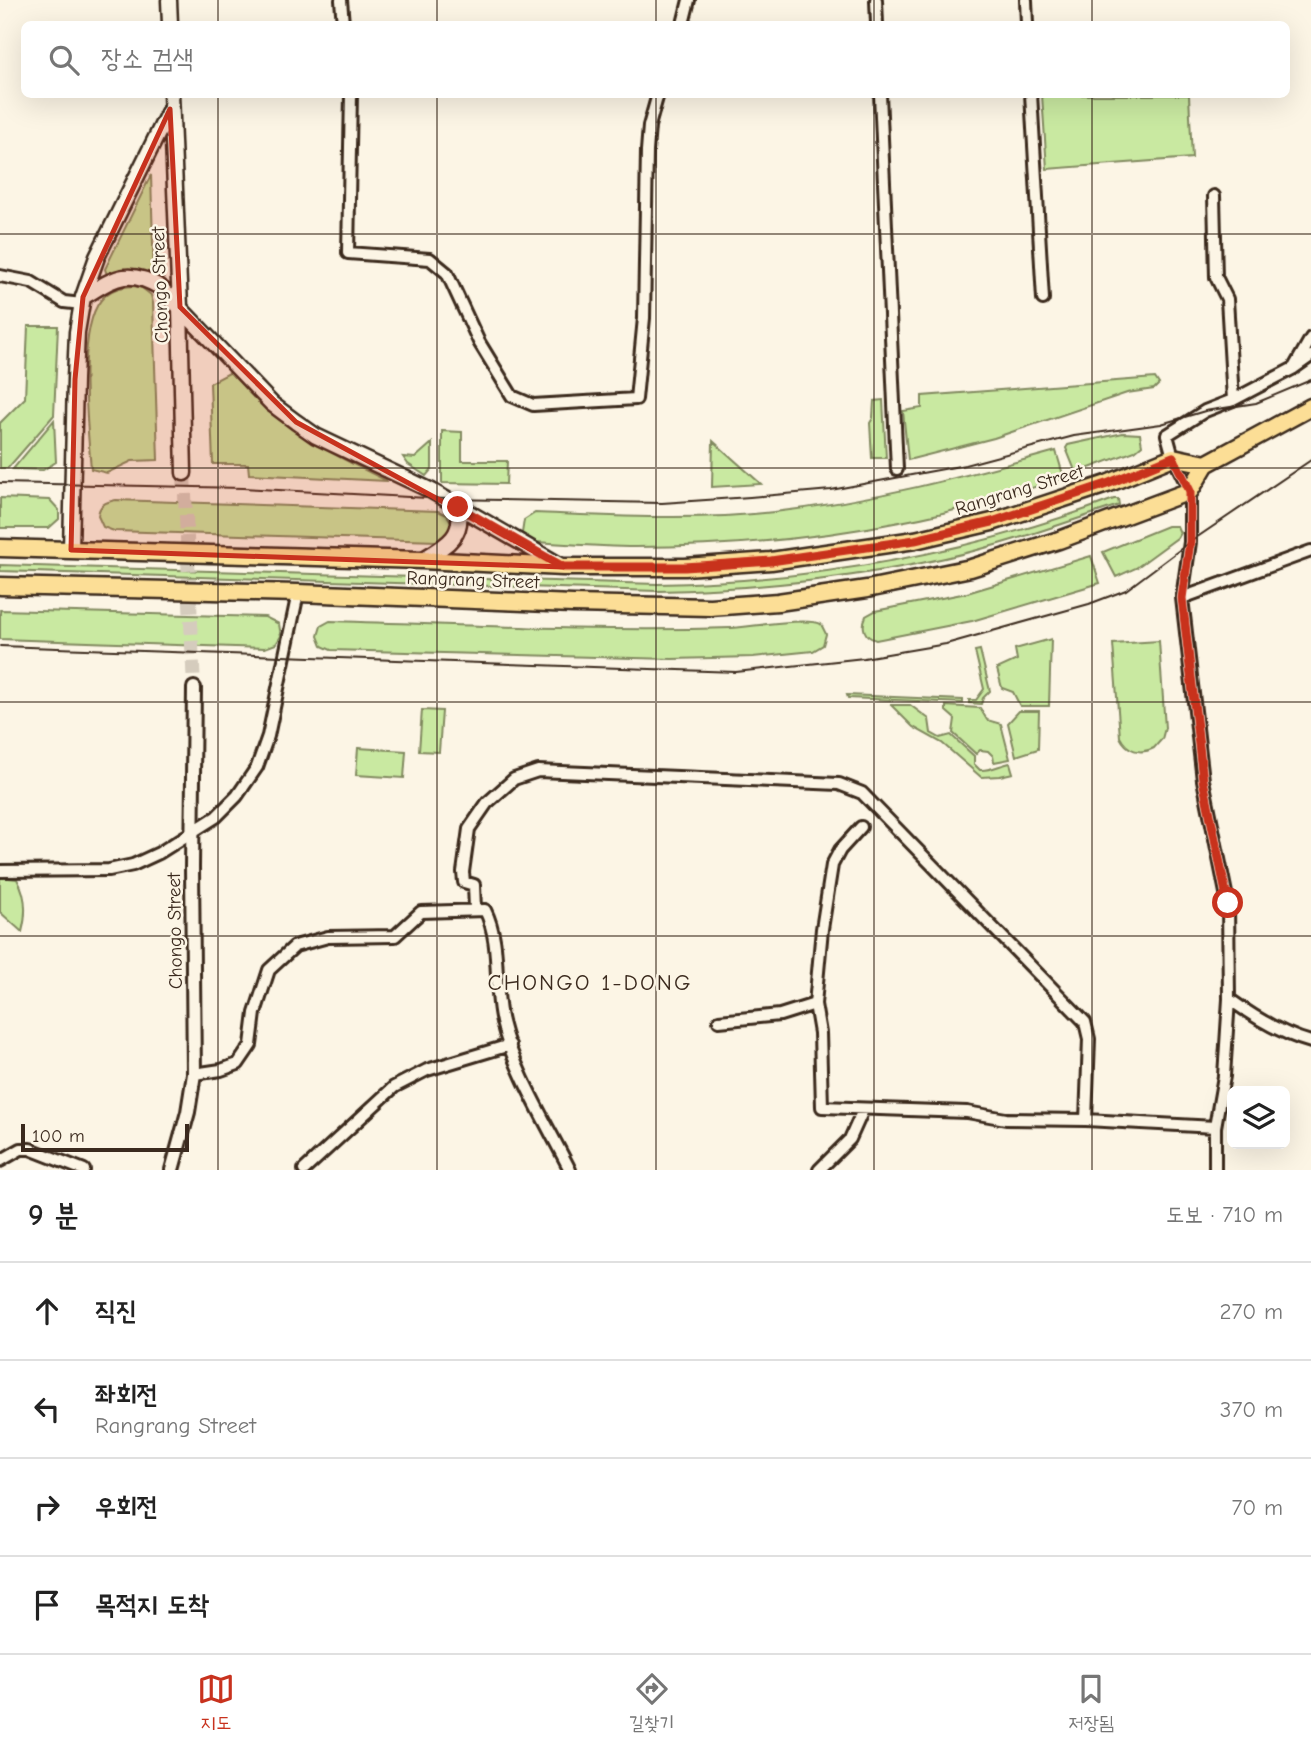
<!DOCTYPE html>
<html lang="ko">
<head>
<meta charset="utf-8">
<style>
	:root { --surface:#fff; --page:#f2f2f2; --text:#222; --muted:#767676; --line:#e0e0e0; --accent:#c8321e }
	body { margin:0; font-family:"Comic Neue","Poor Story",sans-serif; background:var(--page); color:var(--text) }
	.controls { position:absolute; right:21px; bottom:21px; display:grid; overflow:hidden; border-radius:10px; box-shadow:0 7px 28px #0002 }
	.controls button { width:63px; height:63px; display:grid; place-items:center; padding:0; border:0; border-bottom:2px solid var(--line); background:var(--surface); color:var(--text); font:35px sans-serif }
	.scale { position:absolute; left:21px; bottom:18px; width:168px; box-sizing:border-box; padding-left:7px; border:4px solid #3b2a1e; border-top:0; font-size:19px; line-height:24px; white-space:nowrap; color:#3b2a1e; -webkit-text-stroke:5px #fcf5e5; paint-order:stroke }
	.stop { position:absolute; width:21px; height:21px; margin:-16px; border:5px solid #c8321e; border-radius:50%; background:#fff }
	.stop.end { background:#c8321e; border-color:#fff; box-shadow:0 2px 7px #0008 }
	.list { margin:0; padding:0; list-style:none }
	h2 { display:flex; justify-content:space-between; align-items:center; height:91px; margin:0; padding:0 28px; font-size:30px }
	h2 small { font-size:23px; font-weight:400; color:var(--muted) }
	.list li { display:grid; grid-template-columns:46px 1fr auto; gap:21px; align-items:center; box-sizing:border-box; height:98px; padding:0 28px; border-top:2px solid var(--line) }
	.list b { display:block; font-size:26px; white-space:nowrap }
	.list p { margin:0; font-size:23px; white-space:nowrap; color:var(--muted) }
	.list em { font-size:23px; font-style:normal; color:var(--muted) }
	.icon { flex:none; width:38px; height:38px; fill:none; stroke:currentColor; stroke-width:2; stroke-linecap:round; stroke-linejoin:round }
	.map { position:relative; flex:none; width:1311px; height:1170px; overflow:hidden }
	.search { position:absolute; background:var(--surface); box-shadow:0 7px 28px #0002; left:21px; right:21px; top:21px; height:77px; display:flex; align-items:center; gap:18px; box-sizing:border-box; padding:0 24px; border-radius:10px; color:var(--muted); font-size:26px }
	.sheet { height:483px; background:var(--surface) }
	nav { display:flex; justify-content:space-around; align-items:center; box-sizing:border-box; height:98px; border-top:2px solid var(--line); background:var(--surface); font-size:19px; color:var(--muted) }
	nav a { display:grid; justify-items:center; gap:4px }
	nav .on { color:var(--accent) }
	.map>svg:first-child { display:block }
	.green { fill:#c9e9a1; stroke:#828a60; stroke-width:2 }
	.lines { fill:none; stroke-linecap:round; stroke-linejoin:round }
	.secondary-tunnel { stroke:#d5ccbd; stroke-width:14; stroke-dasharray:14 7; stroke-linecap:butt }
	.minor-casing { stroke:#3b2a1e; stroke-width:16 }
	.tertiary-casing { stroke:#3b2a1e; stroke-width:18 }
	.secondary-casing { stroke:#3b2a1e; stroke-width:19 }
	.primary-casing { stroke:#3b2a1e; stroke-width:21 }
	.minor { stroke:#fcf5e5; stroke-width:10 }
	.tertiary { stroke:#fcf5e5; stroke-width:12 }
	.secondary { stroke:#fcf5e5; stroke-width:14 }
	.primary { stroke:#fcde96; stroke-width:16 }
	.tram { stroke:#3b2a1e; stroke-width:2 }
	.route { stroke:#c8321e; stroke-width:9 }
	.marked { fill:#c8321e; fill-opacity:0.2; stroke:#c8321e; stroke-width:5; stroke-linejoin:round }
	.grid { fill:none; stroke:#3b2a1e; stroke-width:2; stroke-opacity:0.55 }
	.labels { text-anchor:middle; stroke-width:5; stroke-linejoin:round; paint-order:stroke }
	.street-label { font-size:19px; fill:#3b2a1e; stroke:#fcf5e5 }
	.quarter-label { font-size:23px; letter-spacing:2px; fill:#3b2a1e; stroke:#fcf5e5 }
</style>
</head>
<body>
<div class="map">
<svg width="1311" height="1170" viewBox="0 0 1311 1170">
	<rect width="100%" height="100%" fill="#fcf5e5"/>
	<filter id="ink" filterUnits="userSpaceOnUse"><feTurbulence type="fractalNoise" baseFrequency=".0143" numOctaves="2"/><feDisplacementMap in="SourceGraphic" scale="14" xChannelSelector="R" yChannelSelector="G"/><feConvolveMatrix kernelMatrix="1 2 1 2 8 2 1 2 1" color-interpolation-filters="sRGB"/></filter>
	<g filter="url(#ink)">
		<!-- green -->
		<path class="green" d="M1042,95H1189L1192,158L1047,169Z
			M151,175L154,278L107,275L105,269Z
			M134,286L142,288L151,295L153,303L158,460L132,461L107,473L91,469C88,430 76,331 101,300C110,289 120,287 134,286Z
			M28,326H58L54,415L8,468H0V423L25,398Z
			M231,372C276,428 324,450 387,481L249,474L248,464H213L210,383Z
			M1155,378L1159,384L1154,389L1127,393L994,438L908,460L903,411L922,408V396Z
			M883,400L886,458H872L870,423L873,418L874,401Z
			M54,420L56,462L43,470L13,469Z
			M442,431L462,432V461H507L506,484L442,483Z
			M1123,433L1140,434L1142,445L1135,451L1076,473L1066,448L1068,445Z
			M713,441L761,484L712,487Z
			M432,443V469L426,476L408,464L403,457L415,458Z
			M1056,451L1064,478C1012,494 959,511 905,521C816,539 725,547 635,547C601,547 567,544 534,542L522,533L524,520L535,513C614,516 695,521 774,512C871,501 963,477 1056,451Z
			M0,498L50,500L59,510V519L49,528H0Z
			M1114,499H1118L1119,505C1061,524 1004,545 945,558C851,579 754,589 658,591L0,571V565L658,584C814,581 968,554 1114,499Z
			M116,500L438,511L447,515L453,525L444,539L437,541L114,531L103,527L98,516C99,505 105,502 116,500Z
			M1167,526H1177L1180,533L1177,538L1136,568L1116,577L1103,552Z
			M1091,556L1100,583L972,621L876,640C864,637 861,627 866,616L875,611L967,593Z
			M0,610L265,617L279,624L281,636L276,644L265,648L0,639Z
			M330,621C464,625 598,632 731,628C751,627 806,617 821,624L826,634L823,645L813,651L753,657L672,659L331,650L322,646L318,636L321,626Z
			M1051,639L1049,706H1020L1013,692L1002,688L997,669L1017,660L1015,649Z
			M1159,641L1165,728L1162,739L1154,748C1140,755 1127,751 1120,737L1113,644Z
			M980,650L990,691L983,698L981,704L969,703V700H976L984,689L975,651Z
			M847,695L963,700V703L848,698Z
			M891,705H910L929,719L931,733L940,738L951,735L974,756V764L980,770C989,771 1000,765 1010,763L1013,773L1000,776L981,777L942,743L913,727Z
			M946,706L980,708L987,720L1001,724L1010,759L994,762L993,756L988,751L980,750L976,754L953,733L955,719L946,711Z
			M422,710L442,711L439,752L419,751Z
			M1019,711H1039L1038,749L1016,756L1008,723Z
			M358,748L406,751L404,778L356,775Z
			M0,877L17,879C27,896 27,913 22,932L0,912Z"/>
		<g class="lines">
			<!-- secondary-tunnel -->
			<path class="secondary-tunnel" d="M184,473L194,688"/>
			<defs>
				<path id="minor" d="M341,0L343,24
					M876,0L877,24
					M1026,0L1027,24
					M683,24L689,0
					M351,94L348,253L430,259L447,273L479,342L512,396L533,405L636,399L644,318L647,151L649,126L658,94
					M880,94L897,469
					M1031,94L1043,299
					M1214,196L1216,277L1227,299L1233,400L1205,411L1167,435L1173,457L1190,491V542L1182,598L1203,780L1228,903L1229,999L1224,1076L1215,1127V1170
					M0,276L31,282L64,302L82,304
					M1295,366L1311,338
					M1233,400L1294,368L1311,356
					M1182,598L1311,551
					M861,827L840,850L832,865L822,929L815,1004L820,1033L822,1107L967,1112L1006,1119L1086,1120
					M0,871L109,870L133,865L159,853L216,817L237,796L257,767L268,736L298,593
					M475,909L474,885L464,882L463,872L469,829L487,803L514,779L538,771L839,784L862,793L1085,1022L1089,1039L1086,1120L1215,1127
					M1229,999C1254,1017 1281,1034 1311,1042
					M719,1021L780,1015L815,1004
					M194,1074L221,1070L238,1064L251,1045L255,1013L269,970L295,946L328,937L395,936L421,912L485,910C502,944 493,985 502,1022C513,1069 548,1126 570,1170
					M0,1161L21,1149H30L84,1170
					M304,1170L394,1087L427,1070L510,1045
					M819,1170L850,1139L863,1110"/>
				<path id="tertiary" d="M172,1170L188,1112L194,1074L192,867L194,688"/>
				<path id="secondary" d="M169,0L170,24
					M171,94L180,307L184,473
					M83,297C114,279 126,267 160,287L272,404L296,422L316,436L430,490L563,567
					M71,550L75,379L77,332L83,297L97,257L170,109
					M422,560C445,546 465,537 458,507"/>
				<path id="primary" d="M0,548L422,560L563,567H685L771,561L915,540L992,522L1107,484L1173,457L1206,464
					M0,586L298,593L573,604L710,607L778,602L867,589L971,568L1059,540L1190,491L1206,464L1311,407"/>
			</defs>
			<!-- minor casing -->
			<use href="#minor" class="minor-casing"/>
			<!-- tertiary casing -->
			<use href="#tertiary" class="tertiary-casing"/>
			<!-- secondary casing -->
			<use href="#secondary" class="secondary-casing"/>
			<!-- primary casing -->
			<use href="#primary" class="primary-casing"/>
			<!-- minor -->
			<use href="#minor" class="minor"/>
			<!-- tertiary -->
			<use href="#tertiary" class="tertiary"/>
			<!-- secondary -->
			<use href="#secondary" class="secondary"/>
			<!-- primary -->
			<use href="#primary" class="primary"/>
			<!-- tram -->
			<path class="tram" d="M0,483L243,488L446,499L662,503L750,497L831,490L965,465L1074,436L1161,424L1205,411L1256,403L1311,380
				M0,646L736,672L864,658L946,644L1089,604L1126,590L1190,542L1311,460"/>
		</g>
	</g>
	<g class="lines" filter="url(#ink)">
		<!-- route -->
		<path class="route" d="M458,507L563,567H685L771,561L915,540L992,522L1107,484L1173,457L1190,491V542L1182,598L1203,780L1228,903"/>
	</g>
	<!-- marked area -->
	<path class="marked" d="M170,109L180,307L296,422L563,567L71,550L75,379L83,297Z"/>
	<!-- grid -->
	<path class="grid" d="M218,0V24M437,0V24M656,0V24M874,0V24M1092,0V24M218,94V1170M437,94V1170M656,94V1170M874,94V1170M1092,94V1170M0,234H1311M0,468H1311M0,702H1311M0,936H1311"/>
	<g class="labels">
		<!-- street labels -->
		<g class="street-label">
			<text transform="translate(159 285) rotate(-92)" y="7">Chongo Street</text>
			<text transform="translate(1019 489) rotate(-17)" y="7">Rangrang Street</text>
			<text transform="translate(473 579) rotate(2)" y="7">Rangrang Street</text>
			<text transform="translate(174 931) rotate(-91)" y="7">Chongo Street</text>
		</g>
		<!-- quarter labels -->
		<g class="quarter-label">
			<text x="590" y="990">CHONGO 1-DONG</text>
		</g>
	</g>
</svg>
<div class="controls">
<button><svg class="icon" aria-label="layers" viewBox="0 0 24 24"><path d="M12 4l9 5-9 5-9-5zM3 14l9 5 9-5"/></svg></button>
</div>
<div class="scale">100 m</div>
<div class="stop" style="left:1228px;top:903px"></div>
<div class="stop end" style="left:458px;top:507px"></div>
<div class="search"><svg class="icon" aria-label="search" viewBox="0 0 24 24"><circle cx="10" cy="10" r="6"/><path d="M15 15l6 6"/></svg>장소 검색</div>
</div>
<section class="sheet">
<h2>9 분<small>도보 · 710 m</small></h2>
<ul class="list">
<li><svg class="icon" aria-label="ahead" viewBox="0 0 24 24"><path d="M12 20V5M6 11l6-6 6 6"/></svg><div><b>직진</b></div><em>270 m</em></li>
<li><svg class="icon" aria-label="left" viewBox="0 0 24 24"><path d="M17 20v-9H6M10 6l-5 5 5 5"/></svg><div><b>좌회전</b><p>Rangrang Street</p></div><em>370 m</em></li>
<li><svg class="icon" aria-label="right" viewBox="0 0 24 24"><path d="M7 20v-9h11M14 6l5 5-5 5"/></svg><div><b>우회전</b></div><em>70 m</em></li>
<li><svg class="icon" aria-label="arrive" viewBox="0 0 24 24"><path d="M6 21V4h12l-3 4 3 4H6"/></svg><div><b>목적지 도착</b></div></li>
</ul>
</section>
<nav>
<a class="on"><svg class="icon" aria-label="map" viewBox="0 0 24 24"><path d="M3 6l6-2 6 2 6-2v14l-6 2-6-2-6 2zM9 4v14M15 6v14"/></svg>지도</a>
<a><svg class="icon" aria-label="directions" viewBox="0 0 24 24"><path d="M12 3l9 9-9 9-9-9zM9 14v-3h6M13 9l2 2-2 2"/></svg>길찾기</a>
<a><svg class="icon" aria-label="saved" viewBox="0 0 24 24"><path d="M7 4h10v16l-5-4-5 4z"/></svg>저장됨</a>
</nav>
</body>
</html>
